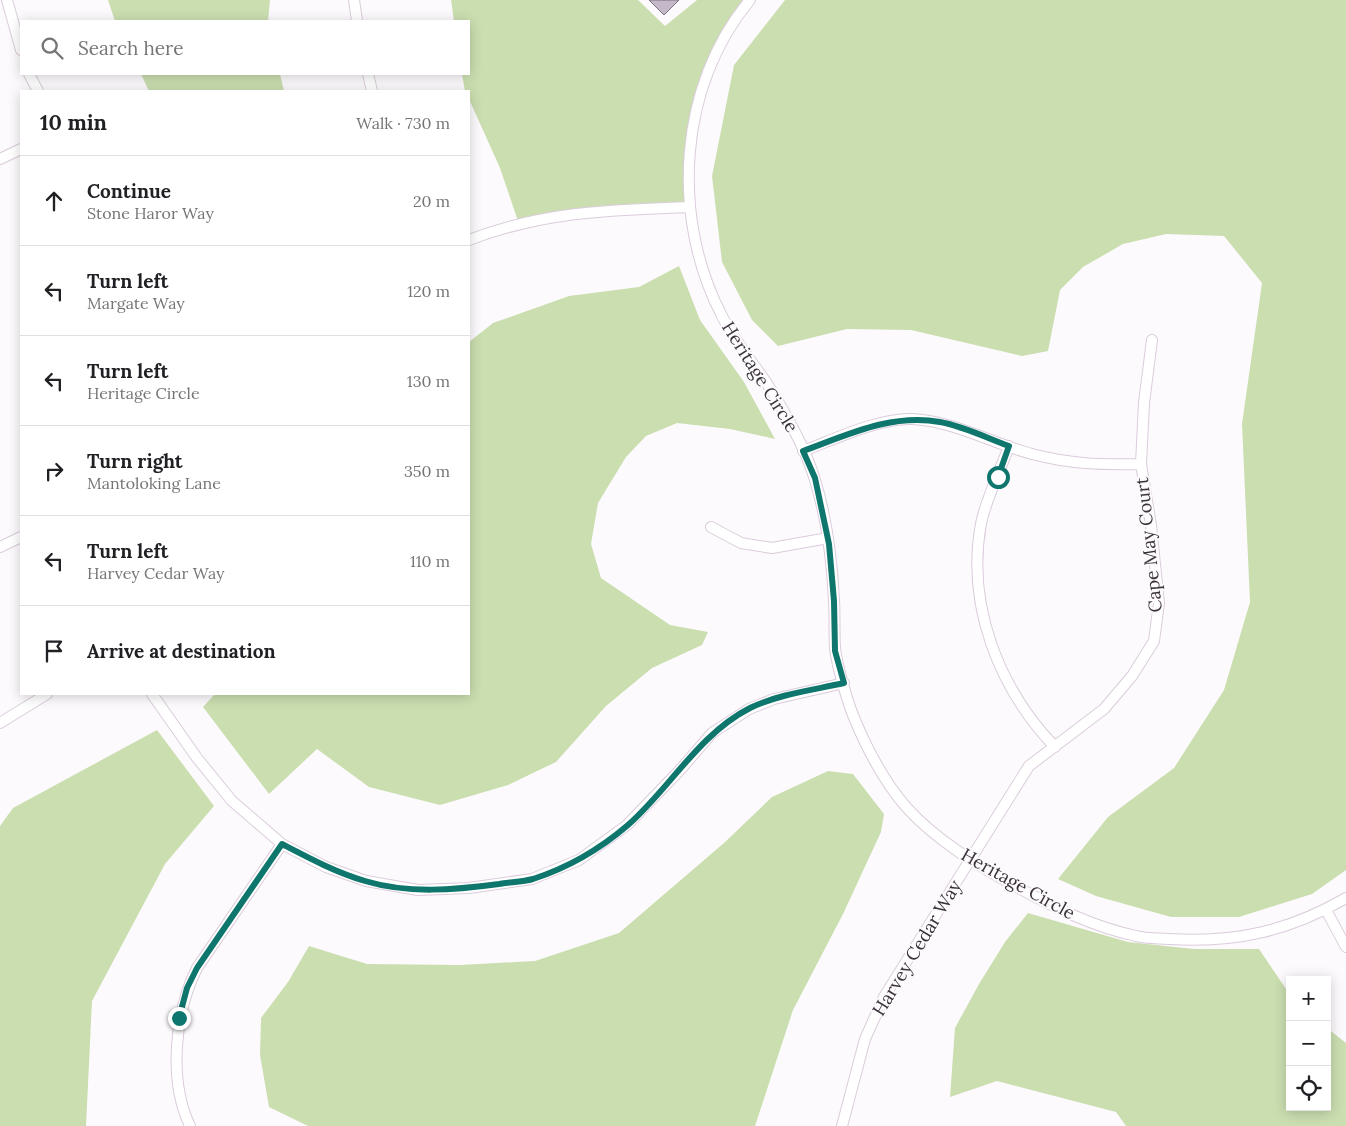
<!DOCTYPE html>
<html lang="en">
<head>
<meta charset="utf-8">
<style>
	:root { --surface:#fff; --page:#f6f6f6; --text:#202124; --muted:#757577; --line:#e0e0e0 }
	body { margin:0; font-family:Lora,serif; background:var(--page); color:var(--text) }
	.controls { position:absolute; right:15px; bottom:15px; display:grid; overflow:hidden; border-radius:0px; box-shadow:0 2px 12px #0003 }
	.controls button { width:45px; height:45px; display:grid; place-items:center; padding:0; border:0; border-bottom:1px solid var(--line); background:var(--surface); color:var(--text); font:25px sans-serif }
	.stop { position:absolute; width:15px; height:15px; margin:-11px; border:4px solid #0f766e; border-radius:50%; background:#fff }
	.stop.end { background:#0f766e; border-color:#fff; box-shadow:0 1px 5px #0008 }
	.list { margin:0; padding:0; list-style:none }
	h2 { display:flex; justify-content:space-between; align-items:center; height:65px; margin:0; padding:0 20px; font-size:21px }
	h2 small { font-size:16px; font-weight:400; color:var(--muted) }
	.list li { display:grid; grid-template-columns:32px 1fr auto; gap:15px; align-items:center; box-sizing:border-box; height:90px; padding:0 20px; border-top:1px solid var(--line) }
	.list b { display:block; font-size:19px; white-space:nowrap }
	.list p { margin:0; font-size:16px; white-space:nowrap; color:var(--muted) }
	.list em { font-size:16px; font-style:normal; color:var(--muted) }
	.icon { flex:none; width:28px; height:28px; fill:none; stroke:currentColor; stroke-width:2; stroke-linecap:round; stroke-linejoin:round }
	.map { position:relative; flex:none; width:1346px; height:1126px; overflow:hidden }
	.search { position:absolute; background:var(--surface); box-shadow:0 2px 12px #0003; left:20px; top:20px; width:450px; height:55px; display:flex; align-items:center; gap:12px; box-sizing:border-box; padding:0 18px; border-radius:0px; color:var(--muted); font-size:19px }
	.panel { position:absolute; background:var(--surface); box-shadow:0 2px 12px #0003; left:20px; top:90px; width:450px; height:605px; border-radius:0px }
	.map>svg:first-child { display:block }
	.green { fill:#cbdeb0 }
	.building { fill:#c4b8c9; stroke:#796e7e }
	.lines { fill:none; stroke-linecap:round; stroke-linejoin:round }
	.minor-casing { stroke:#dbccdc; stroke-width:12 }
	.minor { stroke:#fff; stroke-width:10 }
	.route { stroke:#0f766e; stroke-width:6 }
	.labels { text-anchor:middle; stroke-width:4; stroke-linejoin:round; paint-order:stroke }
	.street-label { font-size:18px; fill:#393339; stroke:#fdfafd }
</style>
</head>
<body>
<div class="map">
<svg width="1346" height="1126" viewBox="0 0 1346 1126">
	<rect width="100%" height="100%" fill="#fdfafd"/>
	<!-- green -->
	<path class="green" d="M108,0H270L268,21H115Z
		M451,0H638L665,26L697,0H750L720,46L691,140L690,207L519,224L500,168L469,99V91H465L462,74H469V21H454Z
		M785,0H1346V870L1312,894L1239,917H1171L1096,896L1058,879L1108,817L1174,768L1224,690L1250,602L1242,424L1262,283L1224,236L1166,234L1123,244L1083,267L1060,290L1048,351L1022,356L911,330L847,329L778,346L752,320L722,262L712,176L734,65Z
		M141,74H280L284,91H149Z
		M679,266L700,320L744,382L775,439L730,429L677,423L646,436L626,457L598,503L591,544L601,578L670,625L708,632L702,645L652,668L606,706L556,762L508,785L440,805L369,787L317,749L269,794L203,707L215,694H469V342L493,323L569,296L639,287Z
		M157,730L214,806L165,864L92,1001L86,1126H0V826L13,808Z
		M828,771L853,774L884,814L881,832L843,914L793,1010L755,1126H308L269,1107L260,1055L261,1018L288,982L309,946L367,964L460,965L535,961L619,933L724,843L772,797Z
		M1028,913L1128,942L1194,949H1259L1290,995V1107H1327V1028L1346,1043V1126H1126L1116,1112L997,1081L950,1097L955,1028L979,984L1005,942Z"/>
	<!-- building -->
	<path class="building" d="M649,0H679L664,15Z"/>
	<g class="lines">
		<defs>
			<path id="minor" d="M7,0L21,50
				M354,0L357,21
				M750,0C678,86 671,217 721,314C733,339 751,360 766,382C785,412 805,446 815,480C827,519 832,560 834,600C835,616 834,632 835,648C837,666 848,704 855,720C868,751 885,783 907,808C937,841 979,866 1017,887C1055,908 1094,927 1136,936C1147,939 1159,938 1170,939C1236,943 1289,931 1346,898
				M29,74L38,91
				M368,74L372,91
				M0,159L21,149
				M469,240C544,211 611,210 690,207
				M1009,446C1001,469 985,501 981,524C966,605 999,689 1055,747
				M803,451C835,439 878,418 912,419C954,421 991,443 1032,454C1070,464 1101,465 1141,464
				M711,527L741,543L772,548L828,538
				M0,547L21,537
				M152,694L197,758L232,801L282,844L326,867L366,881L418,890L469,888L532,879L579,860L627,825L680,770L712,733L749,709L774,699L844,683
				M0,723L47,694
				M1326,910L1346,947
				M190,1126C168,1080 175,1012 197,968L282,844
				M842,1126L865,1039L884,997L1029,766L1104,709L1132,676L1154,641L1159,603L1151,525L1141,464L1144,403L1152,340"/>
		</defs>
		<!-- minor casing -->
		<use href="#minor" class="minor-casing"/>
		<!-- minor -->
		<use href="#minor" class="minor"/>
	</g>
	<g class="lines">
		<!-- route -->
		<path class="route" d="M179,1018L187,988L197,968L282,844C309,858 335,872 365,881C408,894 455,890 499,884C510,882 522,882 533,879C567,868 600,849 628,825C670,788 699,734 750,708C779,694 813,690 844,683L835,651L834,601L829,544L815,478L803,451C847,435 892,413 940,422C963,426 987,438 1009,446L998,477"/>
	</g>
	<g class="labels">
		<!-- street labels -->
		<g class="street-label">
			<text transform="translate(760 377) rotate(58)" y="6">Heritage Circle</text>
			<text transform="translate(1149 545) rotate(-96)" y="6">Cape May Court</text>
			<text transform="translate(1018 884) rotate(29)" y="6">Heritage Circle</text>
			<text transform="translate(917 948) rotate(-59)" y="6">Harvey Cedar Way</text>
		</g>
	</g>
</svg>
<div class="controls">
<button>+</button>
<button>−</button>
<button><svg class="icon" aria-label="locate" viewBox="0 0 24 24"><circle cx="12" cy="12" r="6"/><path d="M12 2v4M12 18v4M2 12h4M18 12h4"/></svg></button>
</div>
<div class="stop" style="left:998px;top:477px"></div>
<div class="stop end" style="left:179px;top:1018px"></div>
<div class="search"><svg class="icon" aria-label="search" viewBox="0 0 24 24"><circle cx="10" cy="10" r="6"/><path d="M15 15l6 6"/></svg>Search here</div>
<section class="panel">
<h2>10 min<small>Walk · 730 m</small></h2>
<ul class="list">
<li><svg class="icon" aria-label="ahead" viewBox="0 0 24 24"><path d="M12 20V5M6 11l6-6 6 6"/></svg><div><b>Continue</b><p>Stone Haror Way</p></div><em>20 m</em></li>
<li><svg class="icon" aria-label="left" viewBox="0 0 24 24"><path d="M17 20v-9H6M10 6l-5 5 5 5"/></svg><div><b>Turn left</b><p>Margate Way</p></div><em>120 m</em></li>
<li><svg class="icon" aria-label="left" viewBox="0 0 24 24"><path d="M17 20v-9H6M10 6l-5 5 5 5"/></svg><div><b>Turn left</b><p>Heritage Circle</p></div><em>130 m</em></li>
<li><svg class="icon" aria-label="right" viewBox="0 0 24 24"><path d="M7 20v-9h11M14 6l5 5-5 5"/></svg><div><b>Turn right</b><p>Mantoloking Lane</p></div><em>350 m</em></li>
<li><svg class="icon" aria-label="left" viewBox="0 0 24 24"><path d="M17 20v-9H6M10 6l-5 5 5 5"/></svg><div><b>Turn left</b><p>Harvey Cedar Way</p></div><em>110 m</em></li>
<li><svg class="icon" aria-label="arrive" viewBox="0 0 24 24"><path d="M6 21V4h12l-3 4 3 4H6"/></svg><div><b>Arrive at destination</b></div></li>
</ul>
</section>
</div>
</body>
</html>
